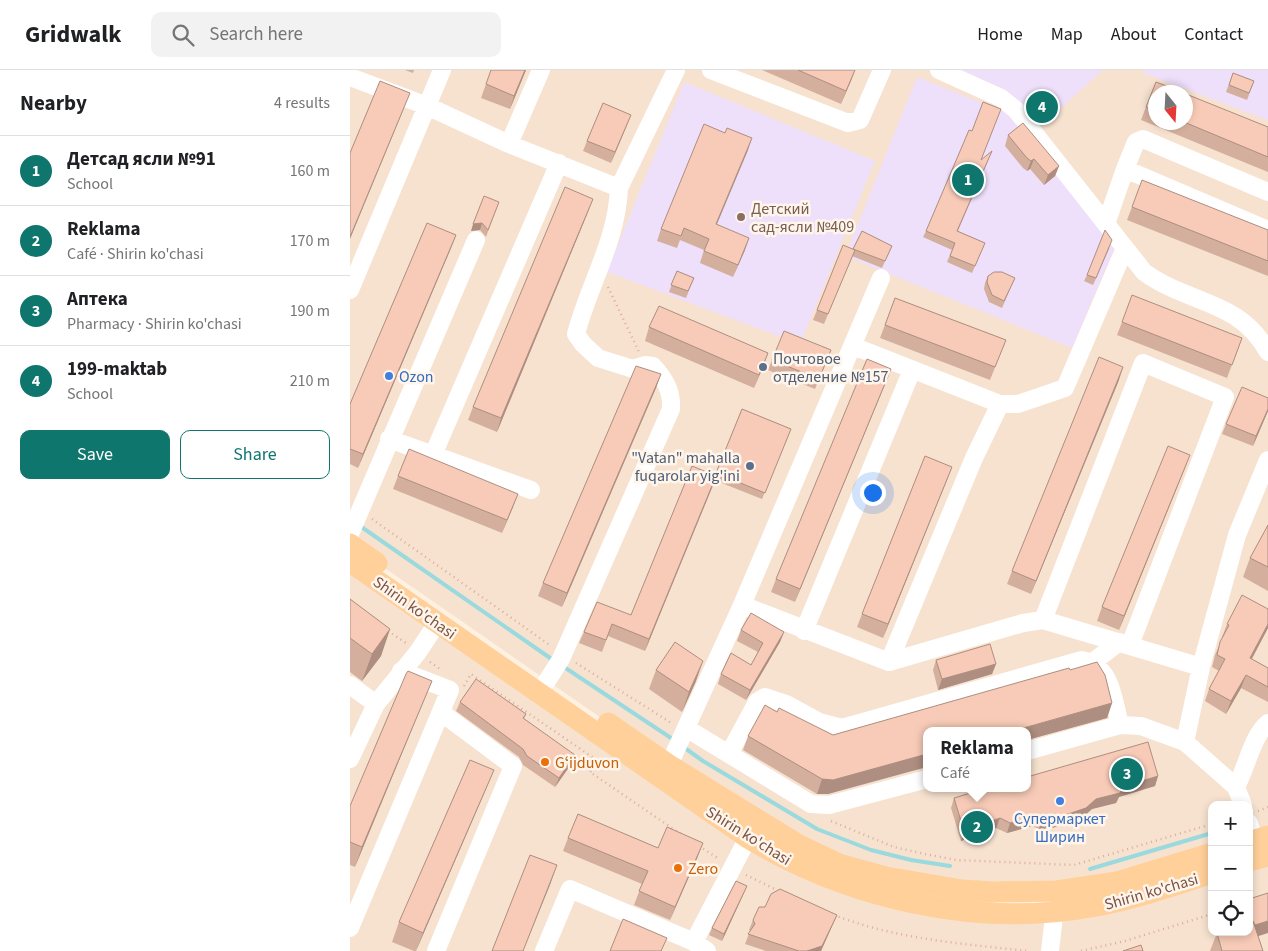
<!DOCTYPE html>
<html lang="en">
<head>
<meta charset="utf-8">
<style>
	:root { --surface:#fff; --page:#f2f2f2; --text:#202124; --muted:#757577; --line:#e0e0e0; --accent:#0f766e }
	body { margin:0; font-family:"Source Sans 3",sans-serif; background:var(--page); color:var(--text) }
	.controls { position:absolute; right:15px; bottom:15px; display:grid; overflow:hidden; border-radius:10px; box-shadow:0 2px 8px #0003 }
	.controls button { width:45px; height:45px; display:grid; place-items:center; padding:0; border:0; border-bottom:1px solid var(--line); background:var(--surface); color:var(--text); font:25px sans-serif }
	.compass { position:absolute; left:798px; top:15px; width:45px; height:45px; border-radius:50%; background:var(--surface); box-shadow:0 2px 8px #0003; rotate:162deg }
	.you { position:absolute; left:522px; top:422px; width:18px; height:18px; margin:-12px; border:4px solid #fff; border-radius:50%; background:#1a73e8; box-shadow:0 0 0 8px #1a73e833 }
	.badge { display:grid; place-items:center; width:32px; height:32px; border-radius:50%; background:var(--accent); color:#fff; font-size:16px; font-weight:700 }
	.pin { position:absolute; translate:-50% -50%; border:2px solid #fff; box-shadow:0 1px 5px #0006 }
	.popup { position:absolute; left:573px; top:657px; width:108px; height:65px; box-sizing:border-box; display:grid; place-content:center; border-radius:10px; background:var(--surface); filter:drop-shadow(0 1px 4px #0005); font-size:16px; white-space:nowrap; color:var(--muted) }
	.popup b { font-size:19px; color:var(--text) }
	.popup::after { content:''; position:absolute; left:50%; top:100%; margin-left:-10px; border:10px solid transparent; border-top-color:var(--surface) }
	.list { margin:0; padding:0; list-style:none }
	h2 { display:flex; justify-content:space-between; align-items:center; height:65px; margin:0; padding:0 20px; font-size:21px }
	h2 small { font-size:16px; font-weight:400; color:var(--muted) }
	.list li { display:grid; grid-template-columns:32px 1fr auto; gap:15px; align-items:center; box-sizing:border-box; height:70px; padding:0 20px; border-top:1px solid var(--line) }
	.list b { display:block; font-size:19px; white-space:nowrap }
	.list p { margin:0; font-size:16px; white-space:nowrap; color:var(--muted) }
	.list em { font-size:16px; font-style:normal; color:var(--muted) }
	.actions { display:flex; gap:10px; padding:15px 20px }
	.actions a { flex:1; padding:11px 0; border:1px solid var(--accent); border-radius:10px; text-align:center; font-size:18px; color:var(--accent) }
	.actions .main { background:var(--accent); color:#fff }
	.icon { flex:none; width:28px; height:28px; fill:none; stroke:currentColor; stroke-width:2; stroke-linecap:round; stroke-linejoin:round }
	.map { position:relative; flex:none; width:918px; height:881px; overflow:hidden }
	header { display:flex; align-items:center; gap:30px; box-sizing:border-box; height:70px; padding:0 25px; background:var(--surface); border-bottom:1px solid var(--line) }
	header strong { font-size:24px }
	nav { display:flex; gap:28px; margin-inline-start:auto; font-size:18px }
	.search { width:350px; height:45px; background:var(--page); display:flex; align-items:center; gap:12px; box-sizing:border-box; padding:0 18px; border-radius:10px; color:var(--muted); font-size:19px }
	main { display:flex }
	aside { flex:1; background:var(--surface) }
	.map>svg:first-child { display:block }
	.residential { fill:#f7e2d0; fill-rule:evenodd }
	.education { fill:#eedffb }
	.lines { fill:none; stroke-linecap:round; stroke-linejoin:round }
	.stream { stroke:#9ad9dd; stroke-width:4 }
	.path { stroke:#dcad9a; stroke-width:2.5; stroke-dasharray:1 4; stroke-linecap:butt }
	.minor { stroke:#fff; stroke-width:18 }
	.major { stroke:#ffd099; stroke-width:21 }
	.wall { fill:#d4af9d }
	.shaded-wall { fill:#ad8e80 }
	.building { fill:#f7cbb7; stroke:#ad8e80 }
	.education-dot { fill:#8d6e63; stroke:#fff5eb; stroke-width:2 }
	.service-dot { fill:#5c6f8a; stroke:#fff5eb; stroke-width:2 }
	.shop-dot { fill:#3f7fe0; stroke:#fff5eb; stroke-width:2 }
	.food-dot { fill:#e8710a; stroke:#fff5eb; stroke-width:2 }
	.labels { text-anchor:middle; stroke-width:5; stroke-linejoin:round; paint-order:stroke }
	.education-label { font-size:16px; fill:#785e54; stroke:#fff5eb; text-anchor:start }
	.service-label { font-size:16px; fill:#4e5e75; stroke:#fff5eb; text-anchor:start }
	.shop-label { font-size:16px; fill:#366cbe; stroke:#fff5eb; text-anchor:start }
	.street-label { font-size:16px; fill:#795346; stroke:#fff5eb }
	.food-label { font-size:16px; fill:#c56008; stroke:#fff5eb; text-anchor:start }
</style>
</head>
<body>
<header>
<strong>Gridwalk</strong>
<div class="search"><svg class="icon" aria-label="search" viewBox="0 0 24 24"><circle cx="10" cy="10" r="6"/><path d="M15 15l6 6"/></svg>Search here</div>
<nav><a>Home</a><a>Map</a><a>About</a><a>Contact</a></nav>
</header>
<main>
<aside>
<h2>Nearby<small>4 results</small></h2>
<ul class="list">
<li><span class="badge">1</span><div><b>Детсад ясли №91</b><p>School</p></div><em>160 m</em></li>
<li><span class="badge">2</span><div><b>Reklama</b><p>Café · Shirin ko'chasi</p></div><em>170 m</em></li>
<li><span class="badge">3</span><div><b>Аптека</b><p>Pharmacy · Shirin ko'chasi</p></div><em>190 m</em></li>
<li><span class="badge">4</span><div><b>199-maktab</b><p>School</p></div><em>210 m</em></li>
</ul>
<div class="actions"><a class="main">Save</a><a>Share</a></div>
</aside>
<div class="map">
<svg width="918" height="881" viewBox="0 0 918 881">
	<rect width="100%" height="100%" fill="#fff1e2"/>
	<!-- residential -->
	<path class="residential" d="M0,0H918V766L899,772V735H862V783L707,821L510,801L319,695L0,474ZM806,22H836V52H806ZM577,661H677V718H577Z
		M0,492L398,768L645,842L862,803V862H899V791L918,786V881H0Z"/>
	<!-- education -->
	<path class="education" d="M609,0H753L691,56L652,18Z
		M794,0H918V50L793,3Z
		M567,7L657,43L765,177L722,278L495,186Z
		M334,12L525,91L450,274L257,202Z"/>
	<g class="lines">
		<!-- stream -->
		<path class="stream" d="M10,456L203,590
			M211,595L324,670
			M332,676L353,691L467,759L521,780L561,790L600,796
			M740,799L862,763"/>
		<!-- path -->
		<path class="path" d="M258,217L289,282
			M22,449L201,576
			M38,561L56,573
			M80,592L90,599
			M226,593L323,654
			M114,616L121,604L248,691L240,702L332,765
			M908,741L918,737
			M481,751L544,777L575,784L606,790L724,795L862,754
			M349,776L369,789
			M396,805L429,821
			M484,845C545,869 614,874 678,881
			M731,881L775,871L862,844"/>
		<!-- minor -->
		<path class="minor" d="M361,0L498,53L510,50L532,0
			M589,0L651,28L666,40L794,202C839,235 889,229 918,282
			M0,7L77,36L159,74L269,118L326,0
			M159,74L191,0
			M775,99L786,72L793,69L918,122
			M756,154L775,99L918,160
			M0,220L92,0
			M503,276L650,334H668L715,318L775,178
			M39,369L181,420
			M83,385L209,93
			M0,464L126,170
			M392,535L539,592L673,553L693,550L851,597
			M693,550L793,293L875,327L780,575
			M454,561L562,300
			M539,592L624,388L650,334
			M743,592L769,572
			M197,611L211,589L321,339C322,321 315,309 303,296L295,295L283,299L248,288L233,274L226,264C239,214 267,171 269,118
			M0,615L26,634
			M336,658L461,734L479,735L577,709
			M677,681L770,655L791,656L835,672
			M379,684L407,632L415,627L436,634L469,652L492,658L732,590C762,596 763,629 770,655
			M0,689L26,634L68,582L87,553
			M313,705L319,695L392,535L531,208
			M886,717C897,697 902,666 918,653
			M893,735L886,717L835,672L851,597L887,465L918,390
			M899,753L908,783
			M0,858L100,620L51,601
			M86,881L163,696L92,643
			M194,881L220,819L344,872
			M357,881L344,872L404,756
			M700,881L706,829"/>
		<!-- major -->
		<path class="major" d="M0,474L27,493
			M0,492L398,768C497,828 625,858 741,837C782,830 822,816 862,803
			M258,653L319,695L449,775L489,794L536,807L612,820L643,822L707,821L767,812L862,783
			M899,772L918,766
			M899,791L918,786"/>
	</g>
	<!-- wall -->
	<path class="wall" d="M55,0H64L63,3Z
		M176,0L160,39L131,28L136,14Z
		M412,0H505L491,34Z
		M883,3L904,11L897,30L876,22Z
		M806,22V52H836L918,57V102L791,50L796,37Z
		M277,55L261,93L233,81L237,71Z
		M658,65L709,96L705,106L694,115L680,99L677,101L673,98L655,76Z
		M398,80L366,155L395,180L383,207L350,193L354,180L330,170L327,178L307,171L311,159Z
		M639,88L608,161L635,173L622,203L597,192L602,180L573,167L576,161L631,90Z
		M149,132L136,167L130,160L121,161Z
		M782,137L918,160V206L777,150Z
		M238,142L147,362L118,350L123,337Z
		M512,161L542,176L532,198L502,186L474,254L463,250L467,240L503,179Z
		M106,165L101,178L8,398L0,394V334Z
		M760,177L743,215L734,211L737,205Z
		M327,201L344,208L336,228L319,222Z
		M638,206L665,208L652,238L639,232L634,219L635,213Z
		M545,228L656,270L640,310L530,268Z
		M772,252L892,268L877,308L767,265Z
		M299,257L418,283L404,318L295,271Z
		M422,290H477L465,319L418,300Z
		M541,299L445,532L421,522L426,509Z
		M311,304L306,318L212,537L188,526L193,513Z
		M769,310L681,524L657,514L662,501Z
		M392,339L441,359L412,429L364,410L295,581L258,566L252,582L229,573L234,562L281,545L365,406Z
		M918,341L903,376L872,364L876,354Z
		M602,397L533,568L507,557L512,544Z
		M835,398L769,560L747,551L752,537Z
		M48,406L163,437L152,463L43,419Z
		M918,455V521L893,507L900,488Z
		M0,529L40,559L31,586L12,611L0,602Z
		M877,554L918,558L902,589L918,598V632L891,618L876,644L855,631L859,619L869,601L862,597L865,585L873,567H872Z
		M391,560L434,562L430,572L396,630L368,614L371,604L401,595L408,582L387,571Z
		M586,590L646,594L642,604L588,620L583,600Z
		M306,600L346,611L332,642L299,619Z
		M720,600L762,633L757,648L677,670V661L478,724H467L393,680L398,666L427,642L483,665Z
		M82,611L74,630L5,797L0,795V736Z
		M110,632L176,644L174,649L222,693L205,717L173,695L169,687L106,641Z
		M808,706L805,716L769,727L766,733L742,739L732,748L702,758L689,759L682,756L657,763L646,758L611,771L601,738L604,728Z
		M136,719L66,881H64L42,872L49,852Z
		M218,768L308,778L348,786L320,850L284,835L292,814L213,781Z
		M397,816L372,871L359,865L362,858Z
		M487,845L471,881H416L395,874L400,861L399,860L403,850Z
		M867,863L908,866L913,881H860Z"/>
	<!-- shaded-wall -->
	<path class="shaded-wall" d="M175,0H176L160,39L164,26Z
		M505,0L501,11L491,34L496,21Z
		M60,23L52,43L0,169V167Z
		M281,45L277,55L261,93L265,82Z
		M402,68L398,80L362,166L366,154Z
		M684,89L680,99L677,101L681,91Z
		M709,96L705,106L694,115L698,105Z
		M243,129L238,142L147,362L151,348Z
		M132,153L130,160L121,161L123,154Z
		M106,165L101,178L8,398L13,384Z
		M399,168L395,180L383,207L388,195Z
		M418,283L413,297L404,318L409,305Z
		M773,297L769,310L681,524L686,511Z
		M541,299L536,312L445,532L450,519Z
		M311,304L306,318L212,537L217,523Z
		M918,339V341L903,376L906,366Z
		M840,385L835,398L769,560L774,546Z
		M602,397L597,410L533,568L538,554Z
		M366,406L362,418L295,581L299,569Z
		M168,424L163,437L152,463L157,450Z
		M918,554V558L895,601L900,588Z
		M40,559L31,586L12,611L22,584Z
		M434,562L430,572L396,630L400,620Z
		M353,591L346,611L332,642L339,622Z
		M646,594L642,604L588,620L592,609Z
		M896,605L891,618L876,644L881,631Z
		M82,611L74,630L5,797L12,777Z
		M762,633L757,648L677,670V661H663Z
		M577,684V697L478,724H467L472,709Z
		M225,685L222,693L205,717L209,708Z
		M144,700L136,719L66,881L73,863Z
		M808,706L805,716L769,727L766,733L742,739L732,748L702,758L689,759L693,749L746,729L773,717Z
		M686,746L682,756L657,763L660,753Z
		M650,748L646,758L611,771L614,761Z
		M353,773L348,786L320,850L325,837Z
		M207,795L200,815L173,881Z
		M397,816L394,823L372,871L374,864Z
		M487,845L471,881H457Z
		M918,851V863L890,872L899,857Z"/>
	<!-- building -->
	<path class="building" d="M141,0H175L164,26L136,14Z
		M448,0H505L496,21Z
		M883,3L904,11L899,23L879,15Z
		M30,11L60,23L0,167V83Z
		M806,12L832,22H806V41L796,37Z
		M836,24L918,57V87L834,52H836Z
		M633,32L651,39L631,90L642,81L607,161L635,173L625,196L600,186L605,173L576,161L619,60L622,61Z
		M253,33L281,45L265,82L237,71Z
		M673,53L709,96L698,105L684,89L681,91L677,88L658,65Z
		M354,54L375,63L377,58L402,68L366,154L399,168L388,195L354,181L359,169L334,158L331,166L311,159Z
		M792,110L918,160V191L782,137Z
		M215,117L243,129L151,348L123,337Z
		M134,126L149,132L138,160L132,153L123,154Z
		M77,153L106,165L13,384L0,379V334Z
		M755,160L762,170L746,208L737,205Z
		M512,161L542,176L535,191L503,179Z
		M493,175L505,180L478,244L467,240Z
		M327,201L344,208L338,221L321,215Z
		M644,202H652L665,208L654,231L642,225L637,212L638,206Z
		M782,225L892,268L882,295L772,252Z
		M545,228L656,270L645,297L535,255Z
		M309,236L418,283L409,305L299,257Z
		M434,261L481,280L469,309L422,290Z
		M749,287L773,297L686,511L662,501Z
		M517,289L541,299L450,519L426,509Z
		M286,296L311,304L217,523L193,513Z
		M892,317L918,328V339L906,366L876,354Z
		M392,339L441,359L415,423L366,403Z
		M818,376L840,385L774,546L752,537Z
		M59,379L168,424L157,450L48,406Z
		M575,386L602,397L538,554L512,544Z
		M342,396L366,406L299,569L262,554L256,570L234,562L247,532L281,545Z
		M918,455V497L900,488Z
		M892,525L918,539V554L900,588L918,598V617L896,605L881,631L859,619L875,589L867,585L870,572L879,555L877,554Z
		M0,529L40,559L22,584L0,568Z
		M401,543L434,562L400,620L371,604L381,583L401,595L413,573L391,560Z
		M325,572L353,591L339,622L306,600Z
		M640,574L646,594L592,609L586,590Z
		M747,592L755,605L762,633L663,661H577V684L483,710L472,709L398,666L415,635L427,642L429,638L483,665L719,598L720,600Z
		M58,601L82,611L12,777L0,772V736L56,604Z
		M126,609L176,644L173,648L225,685L209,708L177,686L173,679L110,632Z
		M798,672L808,706L773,717L770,723L746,729L736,738L706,748L693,749L686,746L660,753L650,748L614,761L604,728L637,718H677V707Z
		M120,690L144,700L73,863L49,852Z
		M228,744L308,778L317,757L353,773L325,837L289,821L298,801L218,768Z
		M180,785L207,795L173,881H142Z
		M386,811L397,816L374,864L362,858Z
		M430,819L487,845L472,876L457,881H449L398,864L405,854L403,850L409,837H415L421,824Z
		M918,823V851L905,855L903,851L899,852V829Z
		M273,849L317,868L311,881H260Z
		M903,851L913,881H872L867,863L899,862V852Z
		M791,875L793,881H773Z"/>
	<!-- markers -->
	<circle class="education-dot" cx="391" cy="147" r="5"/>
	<g class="service-dot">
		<circle cx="413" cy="297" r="5"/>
		<circle cx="400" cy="396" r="5"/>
	</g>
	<g class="shop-dot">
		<circle cx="39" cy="306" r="5"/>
		<circle cx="710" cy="731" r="5"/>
	</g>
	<g class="food-dot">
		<circle cx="195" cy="692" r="5"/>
		<circle cx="328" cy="798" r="5"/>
	</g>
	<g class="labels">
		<!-- education labels -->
		<g class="education-label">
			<text x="401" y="144">Детский<tspan x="401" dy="18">сад-ясли №409</tspan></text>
		</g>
		<!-- service labels -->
		<g class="service-label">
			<text x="423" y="294">Почтовое<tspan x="423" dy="18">отделение №157</tspan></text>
			<text x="390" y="393" text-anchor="end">"Vatan" mahalla<tspan x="390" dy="18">fuqarolar yig'ini</tspan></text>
		</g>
		<!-- shop labels -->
		<g class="shop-label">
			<text x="49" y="312">Ozon</text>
			<text x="710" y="754" text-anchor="middle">Супермаркет<tspan x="710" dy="18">Ширин</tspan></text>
		</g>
		<!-- street labels -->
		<g class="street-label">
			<text transform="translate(65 537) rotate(35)" y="6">Shirin ko'chasi</text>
			<text transform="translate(399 765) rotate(32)" y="6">Shirin ko'chasi</text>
			<text transform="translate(801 821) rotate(-16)" y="6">Shirin ko'chasi</text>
		</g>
		<!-- food labels -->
		<g class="food-label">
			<text x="205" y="698">Gʻijduvon</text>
			<text x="338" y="804">Zero</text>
		</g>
	</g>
</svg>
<div class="controls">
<button>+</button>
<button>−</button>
<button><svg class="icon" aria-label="locate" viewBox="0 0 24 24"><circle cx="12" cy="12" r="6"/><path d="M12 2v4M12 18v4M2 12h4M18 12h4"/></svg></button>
</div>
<svg class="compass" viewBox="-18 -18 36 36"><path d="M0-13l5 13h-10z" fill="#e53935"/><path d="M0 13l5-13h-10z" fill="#757577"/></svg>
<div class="you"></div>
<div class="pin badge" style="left:618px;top:110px">1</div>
<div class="pin badge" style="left:627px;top:757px">2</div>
<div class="popup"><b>Reklama</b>Café</div>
<div class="pin badge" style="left:777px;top:704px">3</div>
<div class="pin badge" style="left:692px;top:37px">4</div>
</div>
</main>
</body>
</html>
